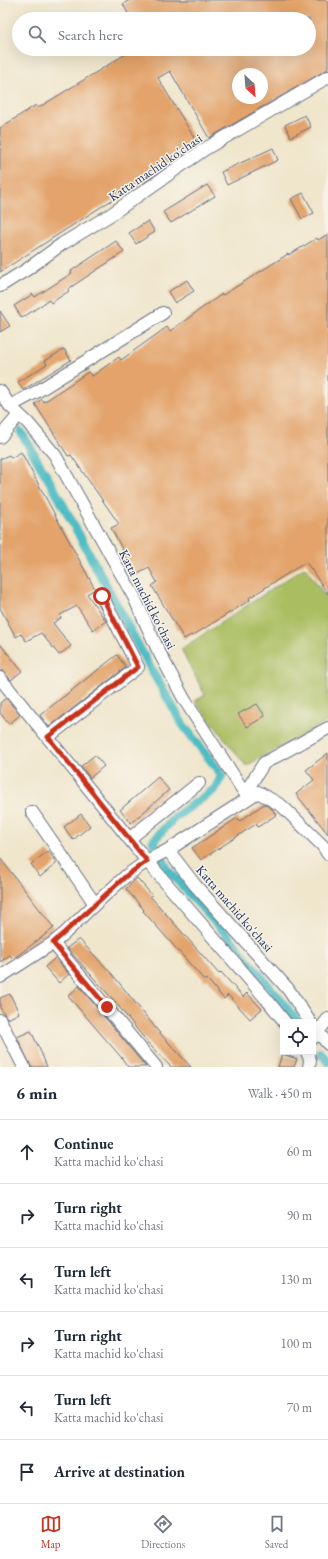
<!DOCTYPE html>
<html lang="en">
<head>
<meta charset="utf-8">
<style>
	:root { --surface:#fff; --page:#f2f2f3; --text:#1f2937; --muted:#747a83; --line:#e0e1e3; --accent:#c8321e }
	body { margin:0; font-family:"EB Garamond",serif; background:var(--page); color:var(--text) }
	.controls { position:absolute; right:12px; bottom:12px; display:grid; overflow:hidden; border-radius:0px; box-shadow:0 4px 16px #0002 }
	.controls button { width:36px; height:36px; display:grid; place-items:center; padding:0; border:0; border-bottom:1px solid var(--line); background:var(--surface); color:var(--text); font:20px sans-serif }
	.compass { position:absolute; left:232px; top:68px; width:36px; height:36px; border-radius:50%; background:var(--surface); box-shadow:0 4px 16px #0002; rotate:154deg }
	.stop { position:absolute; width:12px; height:12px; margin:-9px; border:3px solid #c8321e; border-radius:50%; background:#fff }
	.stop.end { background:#c8321e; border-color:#fff; box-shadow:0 1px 4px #0008 }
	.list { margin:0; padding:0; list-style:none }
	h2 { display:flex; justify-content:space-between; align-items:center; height:52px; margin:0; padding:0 16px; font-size:17px }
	h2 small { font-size:13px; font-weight:400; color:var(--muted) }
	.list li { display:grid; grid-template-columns:26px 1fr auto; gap:12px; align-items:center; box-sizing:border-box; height:64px; padding:0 16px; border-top:1px solid var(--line) }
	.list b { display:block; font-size:15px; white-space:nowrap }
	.list p { margin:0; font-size:13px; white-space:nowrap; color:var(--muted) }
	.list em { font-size:13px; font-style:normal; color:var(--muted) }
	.icon { flex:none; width:22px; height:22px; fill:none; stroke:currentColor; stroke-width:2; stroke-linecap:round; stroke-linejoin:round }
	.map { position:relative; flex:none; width:328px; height:1067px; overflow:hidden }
	.search { position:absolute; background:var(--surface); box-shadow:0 4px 16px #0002; left:12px; right:12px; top:12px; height:44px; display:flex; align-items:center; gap:10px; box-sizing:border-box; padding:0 14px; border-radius:22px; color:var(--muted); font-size:15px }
	.sheet { height:436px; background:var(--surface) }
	nav { display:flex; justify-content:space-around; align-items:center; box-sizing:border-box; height:56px; border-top:1px solid var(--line); background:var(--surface); font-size:11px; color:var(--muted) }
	nav a { display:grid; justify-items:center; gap:2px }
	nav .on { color:var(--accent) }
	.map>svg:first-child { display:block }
	.green { fill:#aabd60; stroke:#62765f }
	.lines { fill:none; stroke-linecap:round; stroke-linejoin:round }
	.canal { stroke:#4ebcc4; stroke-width:9 }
	.building { fill:#e3a36a; fill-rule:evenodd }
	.minor-casing { stroke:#666f84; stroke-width:14 }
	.minor { stroke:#fff; stroke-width:12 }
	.route { stroke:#c8321e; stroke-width:5 }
	.labels { text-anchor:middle; stroke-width:3; stroke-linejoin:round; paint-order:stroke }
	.street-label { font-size:13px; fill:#1b2f5e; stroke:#f7f3e8 }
</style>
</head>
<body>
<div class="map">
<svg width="328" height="1067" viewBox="0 0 328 1067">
	<rect width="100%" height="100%" fill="#f7f3e8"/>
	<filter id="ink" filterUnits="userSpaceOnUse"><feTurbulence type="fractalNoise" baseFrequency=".025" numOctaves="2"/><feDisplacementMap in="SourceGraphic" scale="8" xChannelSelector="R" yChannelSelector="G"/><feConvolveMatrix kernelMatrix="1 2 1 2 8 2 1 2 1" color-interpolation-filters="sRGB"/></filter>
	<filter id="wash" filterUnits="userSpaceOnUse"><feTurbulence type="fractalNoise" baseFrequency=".012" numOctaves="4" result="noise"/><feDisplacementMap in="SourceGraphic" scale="16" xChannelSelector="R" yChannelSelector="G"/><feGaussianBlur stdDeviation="0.9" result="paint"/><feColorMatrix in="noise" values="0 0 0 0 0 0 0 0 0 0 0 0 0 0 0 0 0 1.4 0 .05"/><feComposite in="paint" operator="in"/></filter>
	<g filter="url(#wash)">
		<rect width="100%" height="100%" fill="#f0e6cc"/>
		<!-- green -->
		<path class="green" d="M305,567L328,600V721L246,766L195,701L205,695L181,649Z"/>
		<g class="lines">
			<!-- canal -->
			<path class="canal" d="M21,432L61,501L151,669L183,725L222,775L215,789L175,817L153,841L168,870L228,936L298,1022
				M321,1053L328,1062"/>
		</g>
		<g id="blocks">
			<!-- building -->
			<path class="building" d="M130,0H326L328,3V69L209,138L170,71L158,78L198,144L151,178L107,203L0,272V128L36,105L38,108L134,49H309V19H131L123,4ZM238,74H262V98H238Z
				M305,115L311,127L291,137L285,125Z
				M273,148L278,160L227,185L221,172Z
				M207,185L215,196L171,223L163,212Z
				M303,193L314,213L302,219L291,199Z
				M148,221L155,232L136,244L129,233Z
				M328,234V594L306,562L249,598L250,600L192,636L191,635L184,639L152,586L157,582L149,568L136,575L111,528L119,524L71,455L68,456L35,404L42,399L44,402L88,372L92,376L119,357L121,360L167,327L170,331L222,294L223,295L288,254L289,255L317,238L318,240Z
				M116,241L124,252L68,289L69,291L51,303L49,300L22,318L14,306L33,294L35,297L72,273L71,271Z
				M187,280L194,291L175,303L168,292Z
				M0,311L10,326L0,332Z
				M64,349L71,360L23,390L18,382L47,364L45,361Z
				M21,452L95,589L87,594L106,621L93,630L77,606L60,615L61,618L53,623L71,646L59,655L41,633L26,641L21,634L16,637L0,608V459L9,455L11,458Z
				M0,644L22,671L11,680L0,669Z
				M117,655L126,667L49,727L40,715Z
				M6,698L20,715L9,724L0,713V703Z
				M257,704L265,716L247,727L238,714Z
				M328,753V834L296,794L314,780L306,770Z
				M95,755L104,766L90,778L81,766Z
				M158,777L169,790L131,823L120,810Z
				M264,804L272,809L276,815L258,827L256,824L201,860L192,848L237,818L240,821Z
				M81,814L90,826L73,840L64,827Z
				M48,851L57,863L40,877L31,864Z
				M0,858L54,928L13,959L10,955L0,962Z
				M137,878L152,895L150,896L219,974L221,972L243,997L247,993L262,1009L250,1019L228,995L224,999L207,979L205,981L143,911L144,910L126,889Z
				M79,939L112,974L158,1031L191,1067H171L148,1043L116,1003L67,948Z
				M55,958L69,974L59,983L45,967Z
				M79,986L146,1067H128L121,1057L68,996Z
				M10,994L19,1013L8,1019L0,1008V998Z
				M31,1031L40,1050L47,1067H31L17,1037Z
				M282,1054L297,1059L294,1067H278Z"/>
		</g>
	</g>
	<g filter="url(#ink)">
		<use href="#blocks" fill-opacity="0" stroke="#666f84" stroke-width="1"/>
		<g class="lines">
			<defs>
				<path id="minor" d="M0,286L26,270L62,244L110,215L205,149L328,77
					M0,391L10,406L28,423L55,455L134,597L158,650L184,699L248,798
					M10,406L38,391L163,313
					M0,437L19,415
					M0,678L147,861L268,1001L285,1022
					M48,737L138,667L102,596
					M248,798L250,785L264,763L328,728
					M32,812L95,904
					M129,839L199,783
					M168,850L195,885L288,989L310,1022
					M53,943L156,1067
					M0,977L53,943L64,934L95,904L126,876L147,861L168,850L258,792L282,806L323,846L328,854
					M0,1020L24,1067
					M314,1027L328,1044
					M313,1038L328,1019
					M307,1052L310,1060L309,1067"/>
			</defs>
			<!-- minor casing -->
			<use href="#minor" class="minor-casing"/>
			<!-- minor -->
			<use href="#minor" class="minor"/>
		</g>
	</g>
	<g class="lines" filter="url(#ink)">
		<!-- route -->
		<path class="route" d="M102,596L138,667L48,737L147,861L126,876L53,943L107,1007"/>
	</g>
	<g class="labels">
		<!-- street labels -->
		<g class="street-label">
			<text transform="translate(155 167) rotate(-34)" y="5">Katta machid ko'chasi</text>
			<text transform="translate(148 599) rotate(63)" y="5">Katta machid ko'chasi</text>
			<text transform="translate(235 908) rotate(49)" y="5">Katta machid ko'chasi</text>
		</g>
	</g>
</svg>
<div class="controls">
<button><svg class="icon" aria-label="locate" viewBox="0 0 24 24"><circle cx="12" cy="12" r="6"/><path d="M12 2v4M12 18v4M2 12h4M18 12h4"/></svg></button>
</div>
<svg class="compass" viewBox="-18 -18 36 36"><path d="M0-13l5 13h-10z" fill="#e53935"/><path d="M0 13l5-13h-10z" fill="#747a83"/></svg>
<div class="stop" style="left:102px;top:596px"></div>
<div class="stop end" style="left:107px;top:1007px"></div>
<div class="search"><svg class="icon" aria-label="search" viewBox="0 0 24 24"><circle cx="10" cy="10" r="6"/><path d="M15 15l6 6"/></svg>Search here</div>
</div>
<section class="sheet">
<h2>6 min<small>Walk · 450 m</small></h2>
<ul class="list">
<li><svg class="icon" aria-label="ahead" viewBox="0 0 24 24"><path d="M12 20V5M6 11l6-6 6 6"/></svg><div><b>Continue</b><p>Katta machid ko'chasi</p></div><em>60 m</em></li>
<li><svg class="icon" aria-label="right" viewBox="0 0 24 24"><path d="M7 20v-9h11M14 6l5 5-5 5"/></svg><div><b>Turn right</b><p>Katta machid ko'chasi</p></div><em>90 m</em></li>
<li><svg class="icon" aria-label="left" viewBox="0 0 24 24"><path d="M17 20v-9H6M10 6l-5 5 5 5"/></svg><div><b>Turn left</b><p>Katta machid ko'chasi</p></div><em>130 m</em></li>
<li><svg class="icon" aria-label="right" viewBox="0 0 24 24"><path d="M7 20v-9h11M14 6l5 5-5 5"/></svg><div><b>Turn right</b><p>Katta machid ko'chasi</p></div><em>100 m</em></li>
<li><svg class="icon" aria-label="left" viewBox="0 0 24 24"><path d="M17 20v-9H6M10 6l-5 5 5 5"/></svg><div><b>Turn left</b><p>Katta machid ko'chasi</p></div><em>70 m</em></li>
<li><svg class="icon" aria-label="arrive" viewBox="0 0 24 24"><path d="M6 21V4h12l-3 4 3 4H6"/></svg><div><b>Arrive at destination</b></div></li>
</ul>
</section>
<nav>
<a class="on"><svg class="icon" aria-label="map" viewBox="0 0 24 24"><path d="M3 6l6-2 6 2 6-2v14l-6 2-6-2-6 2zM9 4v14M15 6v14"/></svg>Map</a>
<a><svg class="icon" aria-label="directions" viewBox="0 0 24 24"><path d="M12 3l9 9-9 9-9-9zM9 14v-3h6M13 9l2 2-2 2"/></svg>Directions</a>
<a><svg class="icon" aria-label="saved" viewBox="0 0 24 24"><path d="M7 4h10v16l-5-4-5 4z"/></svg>Saved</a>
</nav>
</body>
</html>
